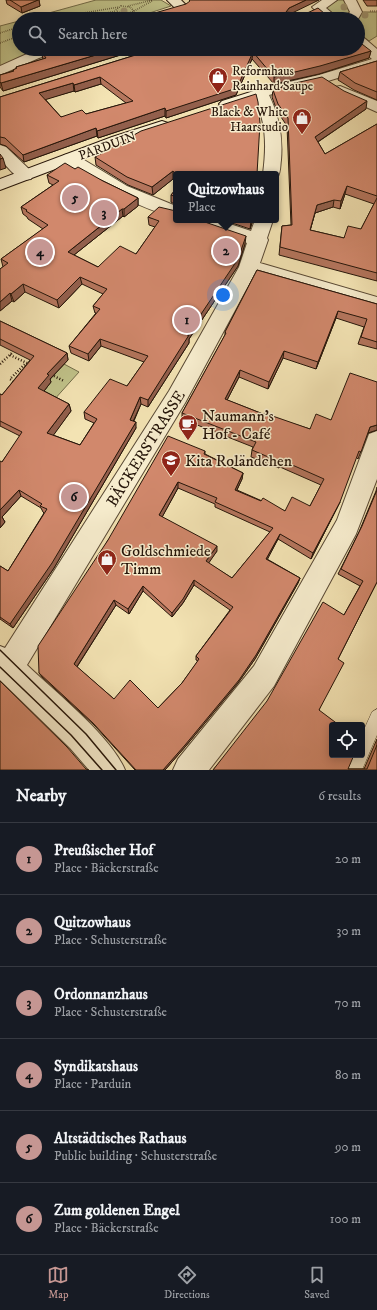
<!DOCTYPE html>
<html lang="en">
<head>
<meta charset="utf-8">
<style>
	:root { --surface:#171b24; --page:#242831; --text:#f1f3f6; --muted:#9ea1a6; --line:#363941; --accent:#c59692 }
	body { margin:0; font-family:"IM FELL DW Pica",serif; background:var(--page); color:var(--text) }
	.controls { position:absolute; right:12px; bottom:12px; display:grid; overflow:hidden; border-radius:4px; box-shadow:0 2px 10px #0003 }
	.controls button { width:36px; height:36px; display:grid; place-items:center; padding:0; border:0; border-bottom:1px solid var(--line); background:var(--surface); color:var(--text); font:20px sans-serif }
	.you { position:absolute; left:223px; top:295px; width:14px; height:14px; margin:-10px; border:3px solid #fff; border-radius:50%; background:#1a73e8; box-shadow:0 0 0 6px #1a73e833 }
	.badge { display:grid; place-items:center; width:26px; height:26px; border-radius:50%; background:var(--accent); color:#111; font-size:13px; font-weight:700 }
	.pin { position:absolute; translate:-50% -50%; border:2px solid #fff; box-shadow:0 1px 4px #0006 }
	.popup { position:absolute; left:173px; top:171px; width:106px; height:52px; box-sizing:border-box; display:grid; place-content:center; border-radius:4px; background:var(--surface); filter:drop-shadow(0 1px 3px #0005); font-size:13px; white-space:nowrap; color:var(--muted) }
	.popup b { font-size:15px; color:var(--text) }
	.popup::after { content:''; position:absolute; left:50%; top:100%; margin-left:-8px; border:8px solid transparent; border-top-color:var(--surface) }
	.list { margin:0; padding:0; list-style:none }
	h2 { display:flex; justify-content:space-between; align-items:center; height:52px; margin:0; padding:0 16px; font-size:17px }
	h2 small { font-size:13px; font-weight:400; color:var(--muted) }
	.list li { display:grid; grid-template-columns:26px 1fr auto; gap:12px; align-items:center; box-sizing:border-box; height:72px; padding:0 16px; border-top:1px solid var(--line) }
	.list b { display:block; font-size:15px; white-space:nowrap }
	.list p { margin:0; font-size:13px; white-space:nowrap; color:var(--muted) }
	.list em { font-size:13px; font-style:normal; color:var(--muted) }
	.icon { flex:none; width:22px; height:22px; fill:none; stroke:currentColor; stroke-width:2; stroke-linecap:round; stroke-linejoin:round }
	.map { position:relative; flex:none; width:377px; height:770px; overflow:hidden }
	.search { position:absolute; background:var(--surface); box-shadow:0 2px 10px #0003; left:12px; right:12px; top:12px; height:44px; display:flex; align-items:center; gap:10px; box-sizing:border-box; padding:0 14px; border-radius:22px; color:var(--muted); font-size:15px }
	.sheet { height:484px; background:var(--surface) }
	nav { display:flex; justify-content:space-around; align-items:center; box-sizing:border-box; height:56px; border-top:1px solid var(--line); background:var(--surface); font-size:11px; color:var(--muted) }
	nav a { display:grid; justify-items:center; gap:2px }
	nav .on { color:var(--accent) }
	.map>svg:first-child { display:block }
	.green { fill:#c0c289; stroke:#726c49 }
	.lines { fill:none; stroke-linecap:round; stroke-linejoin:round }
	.lane-casing { stroke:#584834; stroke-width:1 }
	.street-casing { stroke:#584834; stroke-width:2 }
	.secondary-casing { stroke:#251509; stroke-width:2 }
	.path-far1 { stroke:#251509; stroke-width:1.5; stroke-dasharray:0.5 1.5; stroke-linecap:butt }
	.path { stroke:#251509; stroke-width:2.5; stroke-dasharray:1 2; stroke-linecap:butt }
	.lane { fill:#f7edce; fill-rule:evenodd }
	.street { fill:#f7edce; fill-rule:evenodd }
	.secondary { fill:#f7edce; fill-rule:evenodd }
	.tram { stroke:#251509; stroke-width:1.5 }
	.tree { fill:#9f936e }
	.wall { fill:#b4755d; stroke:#251509; fill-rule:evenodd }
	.shaded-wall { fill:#925f4c; stroke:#251509 }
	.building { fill:#d1886c; stroke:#251509; fill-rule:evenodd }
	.labels { text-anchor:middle; stroke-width:3; stroke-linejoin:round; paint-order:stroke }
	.far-poi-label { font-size:13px; fill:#251509; stroke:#f7edce; text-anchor:start }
	.far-street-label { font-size:13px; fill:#251509; stroke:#f7edce }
	.poi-label { font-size:16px; fill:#251509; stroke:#f7edce; text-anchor:start }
	.street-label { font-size:16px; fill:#251509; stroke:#f7edce }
</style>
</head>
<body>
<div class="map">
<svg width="377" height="770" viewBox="0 0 377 770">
	<rect width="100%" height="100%" fill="#f3e3b3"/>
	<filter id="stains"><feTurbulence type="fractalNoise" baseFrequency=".005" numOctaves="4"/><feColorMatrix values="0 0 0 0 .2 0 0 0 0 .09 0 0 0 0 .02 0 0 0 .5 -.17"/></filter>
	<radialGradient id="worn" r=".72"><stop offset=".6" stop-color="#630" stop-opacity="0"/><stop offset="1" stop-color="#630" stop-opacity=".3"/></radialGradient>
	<!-- green -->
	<path class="green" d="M96,0H161L171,6L131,19H27Z
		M338,0H347L353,11L347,19H336L324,8Z
		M362,12H377V36L369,41L358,33V19Z
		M19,21V49H43L0,68V26Z
		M64,364L79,372L53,401L39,397L49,381Z"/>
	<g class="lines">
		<defs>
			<path id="lane" d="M377,709V735L362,770H346L353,755H362V734L372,712Z"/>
			<path id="street" d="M322,0H337L326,8L339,19H324L312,7Z
				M344,0H356L362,12L358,19H344L350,12Z
				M358,36L363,37L377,49V66L328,81L269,95C279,116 283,136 281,160C280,166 281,172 277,178L276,174H263C267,143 266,122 253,93L255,90L319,75L372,59L358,47Z
				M38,49H59L57,52L39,58L0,75V66Z
				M340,86L377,101V112L335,93L333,90L335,87Z
				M0,145L6,147L31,171L33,175L31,179C17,182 9,168 0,159Z
				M70,154L76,155L127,186L176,206V218C136,207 99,186 64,163L62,159L64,155Z
				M190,220H218L251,231L255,220H273L267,238L268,240L260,263L377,297V311L254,275L185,403L27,665C55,692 111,736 125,770H89L70,748L0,680V646L5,648L169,391L239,267L247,243L193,224Z
				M377,431V479L356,534L274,686L209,770H173L178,759L254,666L337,520L369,434Z"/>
			<path id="secondary" d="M167,0H181L187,6L186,9H176Z
				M260,89L265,90L267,93L265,96L227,109L222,107L219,104L222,101Z
				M162,121L168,123L170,126L168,129L124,143L0,190V179L112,137Z"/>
		</defs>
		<!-- lane casing -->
		<use href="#lane" class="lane-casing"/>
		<!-- street casing -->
		<use href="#street" class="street-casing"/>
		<!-- secondary casing -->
		<use href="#secondary" class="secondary-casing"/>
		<!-- path-far1 -->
		<path class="path-far1" d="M121,6L130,7L134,11C127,14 121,15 116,10Z
			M128,6L153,0
			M134,11L152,1
			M370,11H377
			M48,19L119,7
			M75,19L116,11
			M110,19L123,15
			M0,33L19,27
			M0,43L19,36"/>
		<!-- path -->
		<path class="path" d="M10,355L29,364
			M0,364L13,352
			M54,376L64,381
			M16,383L10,379L26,363"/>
		<!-- lane -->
		<use href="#lane" class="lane"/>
		<!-- street -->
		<use href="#street" class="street"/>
		<!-- secondary -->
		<use href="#secondary" class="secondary"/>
		<!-- tram -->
		<path class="tram" d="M0,650L86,734L116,770
			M0,667L71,735L102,770"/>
	</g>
	<!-- trees -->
	<g class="tree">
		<circle cx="344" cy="7" r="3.5"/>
		<circle cx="124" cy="11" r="3.5"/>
		<circle cx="365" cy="15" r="3.5"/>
	</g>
	<!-- wall -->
	<path class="wall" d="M6,0H39L40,6L22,13L7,4Z
		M363,0H377V6H367Z
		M140,49L3,91L0,87V75L13,71V70L16,69V67L43,59L41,51Z
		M155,49L371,51L369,58L319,74L274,84L252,59L236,95L166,118L165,116L98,138L97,136L24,162L6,146L0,144V97ZM101,84L126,103L86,114L61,117L45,99L74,91L75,92Z
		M377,61V100L354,90L338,80L340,72Z
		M282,86L366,109L318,142L325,154L377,124V281L279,255L282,226L291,225L287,126L277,111L272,97L273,90L282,87ZM345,194L374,204L361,229L344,238L310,230L315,213L333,207L340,209Z
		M95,157L257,174H176V182L173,179L153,195L128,185L96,165Z
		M75,169L103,181L138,198V206L124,217L123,216L74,255L98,267L136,254L155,227L149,225L148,217L245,244L238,266L189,339V343L148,407L141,404L134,421L136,428L54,568L13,628L0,619V566L8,571L44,513L43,512L41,508L21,496L2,517L5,522L0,528L2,462L20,436L0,426V394L2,395L30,360L0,345V321L67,353L68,360L50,379L51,382L44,391L69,404L71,411L53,435L80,445L94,423L85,419L84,412L127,386L144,362L101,346L89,361L71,353L69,346L96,313H95L93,306L103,294L82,284L59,308L25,292L14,302L12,301L0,311V269L3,267L1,259L43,229L28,219L27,217L23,214L21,207L53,185L49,183L47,175Z
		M176,189V205L171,202V195Z
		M223,220H253L250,229Z
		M257,270L377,304V349L358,344L364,327L336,318L316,369L283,358L268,389L239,377L227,400L263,414L310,429L331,420L377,382V430L368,433L358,459L356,457L337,508L311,559L278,539L267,559L300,578L298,583L255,659L238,683L185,747L165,770H135L95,726L42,677L39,673L108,540L205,451V454L243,473L242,479L237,490L285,511L310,506L321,485L280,467L279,468L251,457L252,450L253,447L182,419V413L225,335V332ZM178,488L215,504V507L270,532L232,578L208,563L217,551L162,517ZM194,585L230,610L196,656V660L198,661L182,683L158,708L114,699L77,667L116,605L129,614L143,591L172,617L183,603Z
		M377,487V582L338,659L319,710L348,769H364L377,739V770H213L344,615L360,586L338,574L359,532L376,491Z"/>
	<!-- shaded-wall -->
	<path class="shaded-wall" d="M38,0H39L40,6L22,13L21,7Z
		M306,0H319L288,15L286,12L289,8Z
		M116,49H140L3,91L1,83Z
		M371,51L369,58L319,74L274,84V77Z
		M253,52L252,59L236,95L166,118V111Z
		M100,77L101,84L75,92L74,85Z
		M73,83L74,91L41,101L39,93Z
		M367,101L366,109L313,145L315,137Z
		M165,108V116L98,138L97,131Z
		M96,128L97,136L24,162L23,155Z
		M3,158L6,168L0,170V159Z
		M173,171V179L153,195L152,187Z
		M347,186L345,194L340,209L341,201Z
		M138,198V206L124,217V209Z
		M334,200L333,207L315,213L308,238L317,205Z
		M122,209L123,216L69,259L68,252Z
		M251,220H253L250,229L251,221Z
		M246,236L245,244L238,266L189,339V343L148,407V400L187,335Z
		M80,277L82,284L59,308L57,300Z
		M23,284L25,292L14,302L11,294Z
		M10,293L12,301L0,311V302Z
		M338,311L336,318L316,369L318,362Z
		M100,339L101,346L89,361L88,354Z
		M284,351L283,358L268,389L269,382Z
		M67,353L68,360L50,379L51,382L41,395L38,388L47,374Z
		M240,370L239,377L224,406L225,399Z
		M140,397L141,404L131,426L130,420Z
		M69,404L71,411L50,440L47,433Z
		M136,422V428L54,568L13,628L10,624Z
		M377,425V430L368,433L370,427Z
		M243,473L242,479L234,496L235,490Z
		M178,482V488L160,521L159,515Z
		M19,490L21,496L2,517L5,522L0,528V510Z
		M340,502L337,508L311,559L313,553Z
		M280,534L278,539L265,564L266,559Z
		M217,546V551L206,567V561Z
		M300,578L298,583L255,659L238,683L185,747L165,770H163Z
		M194,580V585L183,603L172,617V613Z
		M143,586V591L129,614L128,609Z
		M114,600L116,605L76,668L74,664Z"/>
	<!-- building -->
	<path class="building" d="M10,0H38L21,7Z
		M189,0H306L289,8L286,12L305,14L318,8L331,19H134L186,4L190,1Z
		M358,41L371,51L320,66L274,77L253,52L237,88L166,111L165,108L97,131L96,128L23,155L5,138L0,137V97L155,49H358ZM100,77L133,101L86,114L82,110L61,117L39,93L73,83L74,85Z
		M48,49H116L1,83L0,82V75L14,71L13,70L17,68L16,67L46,58L41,51Z
		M377,61V92L355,83L340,72Z
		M322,77L344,91L367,101L315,137L325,154L377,124V196L347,186L341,201L334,200L317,205L310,230L344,238L348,226L361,229L377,198V273L280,247L282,226L292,225L288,118L278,104L273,90L283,87L282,86Z
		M256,94L258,102L260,123L257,174H176V175L173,171L152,187L127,177L95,157L141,131Z
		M0,154L3,158L0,159Z
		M65,163L75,169L78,167L103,181L138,198L124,209H122L68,252L98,267L120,246L136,254L159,221L148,217L159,207L176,211V220H199L246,236L238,259L187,335H189L148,400L140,397L130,420L136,422L52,563L10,624L0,617V566L8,571L47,509L40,506L42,504L19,490L0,510V461L2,462L22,432L0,421V394L2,395L34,356L0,339V321L67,353L47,374L49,375L38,388L69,404L47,433L80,445L97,419L84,412L110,379L127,386L148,356L100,339L88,354L69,346L100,309L93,306L107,289L80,277L57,300L23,284L11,294L10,293L0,302V269L8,263L1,259L48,225L26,211L27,210L21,207L59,181L47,175Z
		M176,189V197L171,195Z
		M257,270L377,304V342L361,337L367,319L338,311L318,362L284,351L269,382L240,370L225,399L263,414L264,413L310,429L316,414L331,420L350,373L377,382V425L370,427L361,452L359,451L340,502L313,553L280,534L266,559L300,578L256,655L239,680L185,745L163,770H136L93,723L39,673L38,646L108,540L168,436L205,451L204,454L243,473L235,490L261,501L263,498L285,511L292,497L310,506L324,479L281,460L280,462L252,450L256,442L182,413L226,333L225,332ZM178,482L217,498L215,502L273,528L232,578L206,561L217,546L159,515ZM194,580L233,607L196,656L199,659L182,683L158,708L130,680L114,699L74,664L114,600L128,609L143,586L172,613L183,599Z
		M377,490V582L338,659L344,663L319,710L339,725H332V755H354L348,769H367L377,745V770H213L267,701L323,602L344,615L363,581L341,569L362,526Z
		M0,681L67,747L86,769L89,770H0Z
		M362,743L364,745V751H362Z"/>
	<!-- icons -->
	<defs>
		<symbol id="shop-pin" viewBox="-11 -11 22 30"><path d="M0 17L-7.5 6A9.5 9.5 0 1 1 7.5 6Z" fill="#8f2418" stroke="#f7edce"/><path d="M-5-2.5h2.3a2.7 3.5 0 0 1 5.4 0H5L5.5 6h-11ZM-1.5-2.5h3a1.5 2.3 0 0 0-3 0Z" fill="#fff"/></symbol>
		<symbol id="cafe-pin" viewBox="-11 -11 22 30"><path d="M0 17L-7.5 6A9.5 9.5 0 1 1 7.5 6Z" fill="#8f2418" stroke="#f7edce"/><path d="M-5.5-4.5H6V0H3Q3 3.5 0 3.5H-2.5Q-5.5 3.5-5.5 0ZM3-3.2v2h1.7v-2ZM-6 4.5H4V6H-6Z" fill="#fff"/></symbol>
		<symbol id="school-pin" viewBox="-11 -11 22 30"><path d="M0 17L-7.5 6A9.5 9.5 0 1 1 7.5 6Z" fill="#8f2418" stroke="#f7edce"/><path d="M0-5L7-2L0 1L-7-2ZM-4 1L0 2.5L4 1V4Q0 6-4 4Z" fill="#fff"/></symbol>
	</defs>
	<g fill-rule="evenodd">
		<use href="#shop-pin" x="207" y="66" width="22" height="30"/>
		<use href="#shop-pin" x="291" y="107" width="22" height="30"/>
		<use href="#cafe-pin" x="177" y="413" width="22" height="30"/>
		<use href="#school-pin" x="160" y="449" width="22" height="30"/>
		<use href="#shop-pin" x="96" y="548" width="22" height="30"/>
	</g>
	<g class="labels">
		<!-- far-poi labels -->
		<g class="far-poi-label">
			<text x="232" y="75">Reformhaus<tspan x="232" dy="15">Rainhard Saupe</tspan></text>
			<text x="288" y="116" text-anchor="end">Black &amp; White<tspan x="288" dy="15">Haarstudio</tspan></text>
		</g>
		<!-- far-street labels -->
		<g class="far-street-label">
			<text transform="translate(107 145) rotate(-20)" y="5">PARDUIN</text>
		</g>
		<!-- poi labels -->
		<g class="poi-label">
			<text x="202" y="421">Naumann's<tspan x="202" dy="18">Hof - Café</tspan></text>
			<text x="185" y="466">Kita Roländchen</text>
			<text x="121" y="556">Goldschmiede<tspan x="121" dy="18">Timm</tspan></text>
		</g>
		<!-- street labels -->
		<g class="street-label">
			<text transform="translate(145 448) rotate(-58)" y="6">BÄCKERSTRASSE</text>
		</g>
	</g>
	<rect width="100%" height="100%" filter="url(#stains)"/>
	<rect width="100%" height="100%" fill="url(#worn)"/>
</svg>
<div class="controls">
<button><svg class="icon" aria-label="locate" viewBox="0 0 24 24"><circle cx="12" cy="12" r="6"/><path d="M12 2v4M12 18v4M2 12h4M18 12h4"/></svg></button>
</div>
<div class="you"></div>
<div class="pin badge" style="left:187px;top:320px">1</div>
<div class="pin badge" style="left:226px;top:251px">2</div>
<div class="popup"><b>Quitzowhaus</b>Place</div>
<div class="pin badge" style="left:104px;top:213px">3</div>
<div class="pin badge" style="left:40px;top:252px">4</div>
<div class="pin badge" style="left:75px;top:198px">5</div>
<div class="pin badge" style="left:74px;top:497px">6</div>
<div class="search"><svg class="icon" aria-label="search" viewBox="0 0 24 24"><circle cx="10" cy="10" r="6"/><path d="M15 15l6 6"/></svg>Search here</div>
</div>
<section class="sheet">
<h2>Nearby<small>6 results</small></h2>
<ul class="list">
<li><span class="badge">1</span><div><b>Preußischer Hof</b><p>Place · Bäckerstraße</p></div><em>20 m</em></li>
<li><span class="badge">2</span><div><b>Quitzowhaus</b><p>Place · Schusterstraße</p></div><em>30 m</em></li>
<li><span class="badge">3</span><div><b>Ordonnanzhaus</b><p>Place · Schusterstraße</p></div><em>70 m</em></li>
<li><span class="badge">4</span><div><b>Syndikatshaus</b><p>Place · Parduin</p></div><em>80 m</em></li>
<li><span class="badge">5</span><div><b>Altstädtisches Rathaus</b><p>Public building · Schusterstraße</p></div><em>90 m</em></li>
<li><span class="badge">6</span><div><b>Zum goldenen Engel</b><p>Place · Bäckerstraße</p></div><em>100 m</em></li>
</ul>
</section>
<nav>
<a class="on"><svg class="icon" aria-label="map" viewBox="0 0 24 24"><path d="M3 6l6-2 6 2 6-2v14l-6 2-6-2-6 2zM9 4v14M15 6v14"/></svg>Map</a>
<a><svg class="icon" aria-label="directions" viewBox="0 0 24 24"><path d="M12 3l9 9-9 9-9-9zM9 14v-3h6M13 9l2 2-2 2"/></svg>Directions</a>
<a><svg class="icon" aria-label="saved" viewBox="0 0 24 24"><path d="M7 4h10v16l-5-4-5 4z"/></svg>Saved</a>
</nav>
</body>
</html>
